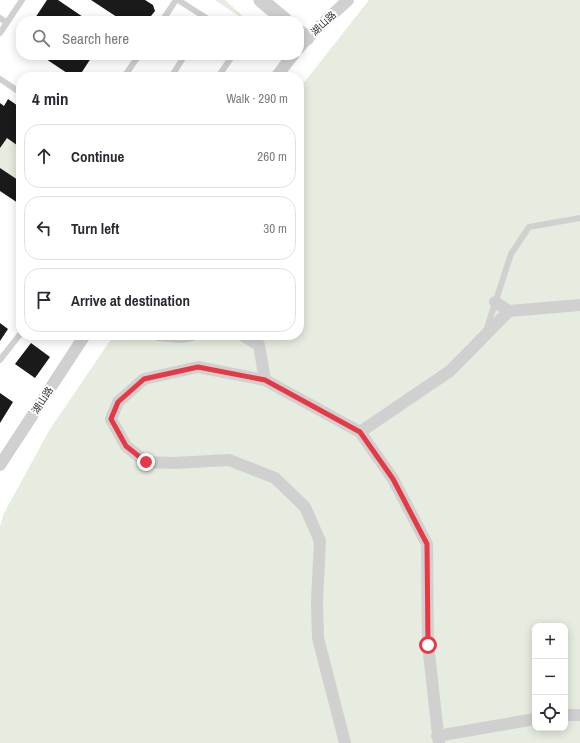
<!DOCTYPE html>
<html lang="en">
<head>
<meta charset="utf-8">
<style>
	:root { --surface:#fff; --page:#f2f2f3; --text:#2b2b33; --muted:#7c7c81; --line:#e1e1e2 }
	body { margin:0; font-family:"Archivo Narrow","Noto Sans SC",sans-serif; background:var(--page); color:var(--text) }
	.controls { position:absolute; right:12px; bottom:12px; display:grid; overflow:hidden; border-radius:8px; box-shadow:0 2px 10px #0003 }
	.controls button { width:36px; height:36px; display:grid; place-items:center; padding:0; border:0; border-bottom:1px solid var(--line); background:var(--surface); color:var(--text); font:20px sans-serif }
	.stop { position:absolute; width:12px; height:12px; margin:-9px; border:3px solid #e63946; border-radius:50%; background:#fff }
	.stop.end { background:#e63946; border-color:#fff; box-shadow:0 1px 4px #0008 }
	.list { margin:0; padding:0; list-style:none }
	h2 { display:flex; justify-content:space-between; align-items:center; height:52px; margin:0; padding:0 16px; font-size:17px }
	h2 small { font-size:13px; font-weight:400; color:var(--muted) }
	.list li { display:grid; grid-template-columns:26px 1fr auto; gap:12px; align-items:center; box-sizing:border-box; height:64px; margin:0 8px 8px; padding:0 8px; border:1px solid var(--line); border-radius:16px }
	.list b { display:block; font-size:15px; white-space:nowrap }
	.list em { font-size:13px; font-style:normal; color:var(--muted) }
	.icon { flex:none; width:22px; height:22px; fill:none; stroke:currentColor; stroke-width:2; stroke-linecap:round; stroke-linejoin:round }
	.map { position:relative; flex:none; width:580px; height:743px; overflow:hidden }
	.search { position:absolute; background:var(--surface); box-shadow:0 2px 10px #0003; left:16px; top:16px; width:288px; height:44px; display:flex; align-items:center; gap:10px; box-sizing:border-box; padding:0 14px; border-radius:16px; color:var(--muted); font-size:15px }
	.panel { position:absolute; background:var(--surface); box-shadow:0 2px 10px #0003; left:16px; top:72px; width:288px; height:268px; border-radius:16px }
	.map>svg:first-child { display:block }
	.green { fill:#e6ecdf; fill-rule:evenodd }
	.building { fill:#1a1a1a }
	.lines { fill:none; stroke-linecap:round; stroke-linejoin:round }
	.service { stroke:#d0d0d0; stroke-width:6 }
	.minor { stroke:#d0d0d0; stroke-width:12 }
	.tertiary { stroke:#d0d0d0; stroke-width:15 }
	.route { stroke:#e63946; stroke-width:5 }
	.labels { text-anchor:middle; stroke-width:4; stroke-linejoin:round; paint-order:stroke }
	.street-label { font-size:10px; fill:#333; stroke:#fff }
</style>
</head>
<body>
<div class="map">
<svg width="580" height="743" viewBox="0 0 580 743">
	<rect width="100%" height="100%" fill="#fff"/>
	<!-- green -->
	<path class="green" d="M215,0H225L248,21H246Z
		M369,0H580V743H0V526L4,513L50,429L114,335H299V89ZM535,626H565V728H535Z
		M7,138L21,148V182L0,168V148Z"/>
	<!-- building -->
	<path class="building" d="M47,0H58L89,21H33Z
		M91,0H145L153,5L155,11L147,21H123Z
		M40,55H93L80,75L73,77Z
		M8,99L21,108V148L7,138L0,148V103L4,106Z
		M0,168L21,182V205L0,191Z
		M0,323L8,329L0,341Z
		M31,343L50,357L35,378L15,364Z
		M0,393L13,402L0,423Z"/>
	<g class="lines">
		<!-- service -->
		<path class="service" d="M178,0L211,21
			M0,18L7,23
			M162,21L176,0
			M0,33L22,0
			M124,77L139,55
			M171,77L185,55
			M218,77L233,55
			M0,79L21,93
			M486,331L511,254L529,227L580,218
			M0,360L21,333"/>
		<!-- minor -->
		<path class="minor" d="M299,48L307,38L348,0
			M276,77L293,55
			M495,302L509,311
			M158,335L181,337L192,335
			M242,335L259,345L265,380
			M360,432L450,371L509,311L580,305
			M0,465L85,335
			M565,715H580
			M437,736L535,719
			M345,743L318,638L317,601L320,541L305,507L275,478L229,460L174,463L146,462L126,446L111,419L118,402L144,379L198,367L265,380L360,432L393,479L427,544L428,645L439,743"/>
		<!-- tertiary -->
		<path class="tertiary" d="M261,0L286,21
			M299,32L307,38"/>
	</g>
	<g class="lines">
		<!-- route -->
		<path class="route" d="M146,462L126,446L111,419L118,402L144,379L198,367L265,380L360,432L393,479L427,544L428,645"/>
	</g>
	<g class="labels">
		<!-- street labels -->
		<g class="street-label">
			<text transform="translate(323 23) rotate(-43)" y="4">湖山路</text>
			<text transform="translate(42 400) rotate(-57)" y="4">湖山路</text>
		</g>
	</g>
</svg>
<div class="controls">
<button>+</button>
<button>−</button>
<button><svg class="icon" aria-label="locate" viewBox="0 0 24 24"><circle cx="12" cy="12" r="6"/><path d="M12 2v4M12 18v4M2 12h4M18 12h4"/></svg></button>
</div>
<div class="stop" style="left:428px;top:645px"></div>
<div class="stop end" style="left:146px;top:462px"></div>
<div class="search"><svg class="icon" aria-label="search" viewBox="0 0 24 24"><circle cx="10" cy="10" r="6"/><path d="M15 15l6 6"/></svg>Search here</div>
<section class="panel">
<h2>4 min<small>Walk · 290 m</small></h2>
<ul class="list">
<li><svg class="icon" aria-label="ahead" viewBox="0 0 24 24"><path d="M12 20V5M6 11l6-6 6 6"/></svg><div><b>Continue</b></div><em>260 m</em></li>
<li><svg class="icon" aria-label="left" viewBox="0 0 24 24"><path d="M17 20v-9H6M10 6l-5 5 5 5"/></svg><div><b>Turn left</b></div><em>30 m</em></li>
<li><svg class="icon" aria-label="arrive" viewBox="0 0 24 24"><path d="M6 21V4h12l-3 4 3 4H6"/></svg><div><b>Arrive at destination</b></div></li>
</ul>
</section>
</div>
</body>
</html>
